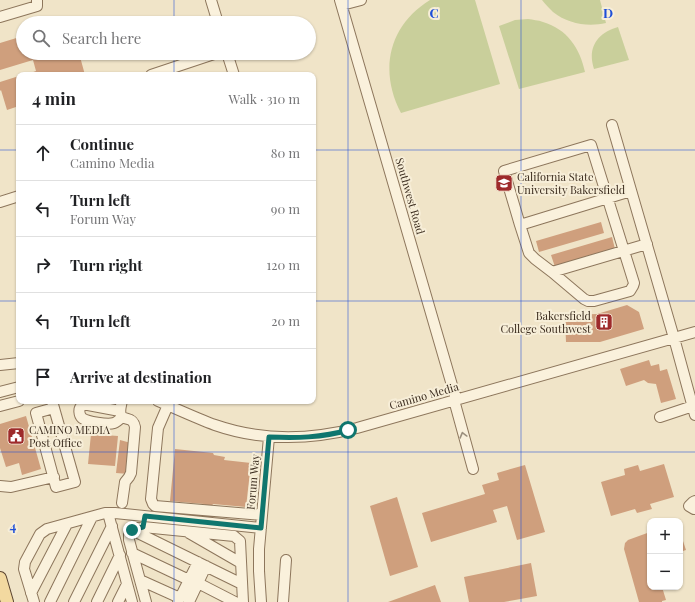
<!DOCTYPE html>
<html lang="en">
<head>
<meta charset="utf-8">
<style>
	:root { --surface:#fff; --page:#f2f2f2; --text:#202124; --muted:#757577; --line:#e0e0e0 }
	body { margin:0; font-family:"Playfair Display",serif; background:var(--page); color:var(--text) }
	.controls { position:absolute; right:12px; bottom:12px; display:grid; overflow:hidden; border-radius:8px; box-shadow:0 1px 3px #0004 }
	.controls button { width:36px; height:36px; display:grid; place-items:center; padding:0; border:0; border-bottom:1px solid var(--line); background:var(--surface); color:var(--text); font:20px sans-serif }
	.stop { position:absolute; width:12px; height:12px; margin:-9px; border:3px solid #0f766e; border-radius:50%; background:#fff }
	.stop.end { background:#0f766e; border-color:#fff; box-shadow:0 1px 4px #0008 }
	.list { margin:0; padding:0; list-style:none }
	h2 { display:flex; justify-content:space-between; align-items:center; height:52px; margin:0; padding:0 16px; font-size:17px }
	h2 small { font-size:13px; font-weight:400; color:var(--muted) }
	.list li { display:grid; grid-template-columns:26px 1fr auto; gap:12px; align-items:center; box-sizing:border-box; height:56px; padding:0 16px; border-top:1px solid var(--line) }
	.list b { display:block; font-size:15px; white-space:nowrap }
	.list p { margin:0; font-size:13px; white-space:nowrap; color:var(--muted) }
	.list em { font-size:13px; font-style:normal; color:var(--muted) }
	.icon { flex:none; width:22px; height:22px; fill:none; stroke:currentColor; stroke-width:2; stroke-linecap:round; stroke-linejoin:round }
	.map { position:relative; flex:none; width:695px; height:602px; overflow:hidden }
	.search { position:absolute; background:var(--surface); box-shadow:0 1px 3px #0004; left:16px; top:16px; width:300px; height:44px; display:flex; align-items:center; gap:10px; box-sizing:border-box; padding:0 14px; border-radius:22px; color:var(--muted); font-size:15px }
	.panel { position:absolute; background:var(--surface); box-shadow:0 1px 3px #0004; left:16px; top:72px; width:300px; height:332px; border-radius:8px }
	.map>svg:first-child { display:block }
	.green { fill:#c9cf9b }
	.building { fill:#cf9f7d }
	.lines { fill:none; stroke-linecap:round; stroke-linejoin:round }
	.minor-casing { stroke:#8d765c; stroke-width:12 }
	.major-casing { stroke:#5b4430; stroke-width:14 }
	.minor { stroke:#faf1dc; stroke-width:10 }
	.major { stroke:#f3d9a0; stroke-width:12 }
	.oneway { stroke:#9c907e }
	.route { stroke:#0f766e; stroke-width:5 }
	.grid { fill:none; stroke:#1d4ed8; stroke-width:1; stroke-opacity:0.55 }
	.labels { text-anchor:middle; stroke-width:4; stroke-linejoin:round; paint-order:stroke }
	.poi-label { font-size:11px; fill:#3d2e20; stroke:#f7eed8; text-anchor:start }
	.street-label { font-size:11px; fill:#3d2e20; stroke:#f7eed8 }
	.grid-label { font-size:13px; text-anchor:middle; font-weight:bold; fill:#1d4ed8; stroke:#f7eed8; stroke-width:4; stroke-linejoin:round; paint-order:stroke }
</style>
</head>
<body>
<div class="map">
<svg width="695" height="602" viewBox="0 0 695 602">
	<rect width="100%" height="100%" fill="#f0e4c8"/>
	<!-- green -->
	<path class="green" d="M430,0H475L500,84L401,113C379,71 388,26 430,0Z
		M542,0H600L606,23C588,27 568,24 553,12C549,8 545,4 542,0Z
		M528,19C533,20 538,20 543,22C567,29 580,48 585,72L519,89L499,26L515,20Z
		M618,27L629,60L594,69C587,48 597,33 618,27Z"/>
	<!-- building -->
	<path class="building" d="M23,36V53H53V55L61,53H79L85,75H25L36,71L33,60L0,70V43Z
		M19,76V106L7,110L1,90L0,91V82Z
		M601,222L604,233L539,252L536,241Z
		M612,237L615,249L555,267L551,255Z
		M627,305L639,312L644,329L600,342H566L565,315L597,314Z
		M649,360L651,366L659,364L660,371L667,369L676,399L661,403L656,384L648,383L644,380L626,386L620,369Z
		M26,416L41,469L22,475L19,463L6,467L0,448V424Z
		M91,434L118,436L115,466L88,464Z
		M120,440L131,443L129,474L116,473Z
		M175,449L213,453L214,455L225,457L224,460L251,463L246,507L213,504L211,507L205,505L204,504L170,501Z
		M664,464L674,497L650,504L652,509L637,513L635,509L611,516L601,482L625,475L624,469L638,465L640,471Z
		M525,465L545,532L517,540L507,506L493,510L497,522L431,542L422,513L485,494L482,485L499,480L497,473Z
		M397,497L418,567L390,576L370,506Z
		M650,532V587H662L666,600L662,601V602H639L624,549L625,543L628,540Z
		M680,532L686,550L680,552Z
		M531,563L537,596L504,602H469L464,577Z
		M435,585L441,602H388Z"/>
	<g class="lines">
		<defs>
			<path id="minor" d="M211,0L218,23
				M340,0L456,399
				M342,5L361,0
				M0,17L37,6V0
				M227,53L234,75
				M151,75L217,53
				M612,125L674,338L695,415
				M0,202L19,196
				M520,225L504,171L591,145C605,191 620,237 634,283L633,286L630,291L594,301H588L584,299L552,272L535,259L529,253L520,225L631,191
				M552,272L647,244
				M0,365L19,363
				M0,392L19,387
				M454,400L473,469
				M52,401L75,482L56,487L36,413L54,408
				M122,401C115,428 132,411 135,427L131,473L129,477L125,482L122,503
				M158,401C177,409 196,418 215,425C261,441 310,440 357,428L695,332
				M168,405L158,428L151,499L153,504L155,506L262,515
				M0,406L19,401
				M120,411L88,405C86,405 83,405 82,406C78,408 79,415 82,418C87,422 108,425 114,423C117,422 120,419 122,417
				M660,417L693,406
				M0,486L11,487L54,477
				M695,501L693,502L689,506L694,509H695
				M108,513L132,602
				M143,527L234,536L240,541L243,602
				M138,528L132,530L129,534V540L146,602
				M132,530L242,584
				M189,533L241,563
				M132,553L189,580
				M140,580L180,598
				M198,583L235,602
				M31,593L67,524
				M34,602L24,569L25,562L40,534L47,529L105,513H115L261,528
				M50,602L92,517
				M74,602L112,526
				M97,602L120,555
				M118,602L127,584
				M178,602L198,562
				M189,602L206,566
				M261,602L259,571V549L269,437
				M283,602L286,560"/>
			<path id="major" d="M0,578L7,602"/>
		</defs>
		<!-- minor casing -->
		<use href="#minor" class="minor-casing"/>
		<!-- major casing -->
		<use href="#major" class="major-casing"/>
		<!-- minor -->
		<use href="#minor" class="minor"/>
		<!-- major -->
		<use href="#major" class="major"/>
	</g>
	<!-- one-way arrows -->
	<defs><path id="oneway-chevron" d="M-2-3.5L2.5 0L-2 3.5" fill="none" stroke-width="1.6" stroke-linecap="round" stroke-linejoin="round"/></defs>
	<use class="oneway" href="#oneway-chevron" transform="translate(463 435) rotate(-105)"/>
	<g class="lines">
		<!-- route -->
		<path class="route" d="M132,530L143,527L145,516L261,528L269,437C295,438 322,438 348,430"/>
	</g>
	<!-- grid -->
	<path class="grid" d="M174,0V23M348,0V602M521,0V602M174,53V75M0,150H19M313,150H695M0,301H19M313,301H695M174,401V602M0,452H695"/>
	<!-- icons -->
	<defs>
		<symbol id="university-square" viewBox="-11 -11 22 22"><rect x="-9" y="-9" width="18" height="18" rx="4" fill="#9e2a2b" stroke="#f7eed8"/><path d="M0-5L7-2L0 1L-7-2ZM-4 1L0 2.5L4 1V4Q0 6-4 4Z" fill="#fff"/></symbol>
		<symbol id="building-square" viewBox="-11 -11 22 22"><rect x="-9" y="-9" width="18" height="18" rx="4" fill="#9e2a2b" stroke="#f7eed8"/><path d="M-4-6H4V6H1V3H-1V6H-4ZM-2.5-4.3h1.7v1.8h-1.7ZM.8-4.3h1.7v1.8H.8ZM-2.5-1h1.7V.8h-1.7ZM.8-1h1.7V.8H.8Z" fill="#fff"/></symbol>
		<symbol id="civic-square" viewBox="-11 -11 22 22"><rect x="-9" y="-9" width="18" height="18" rx="4" fill="#9e2a2b" stroke="#f7eed8"/><path d="M-.6-6.5H3V-4.5H.6V-3L4-1V1h2V6H-6V1h2V-1L-.6-3ZM-1.2 2.5V6h2.4V2.5Z" fill="#fff"/></symbol>
	</defs>
	<g fill-rule="evenodd">
		<use href="#university-square" x="494" y="173" width="20" height="20"/>
		<use href="#building-square" x="594" y="312" width="20" height="20"/>
		<use href="#civic-square" x="6" y="426" width="20" height="20"/>
	</g>
	<g class="labels">
		<!-- poi labels -->
		<g class="poi-label">
			<text x="517" y="181">California State<tspan x="517" dy="13">University Bakersfield</tspan></text>
			<text x="591" y="320" text-anchor="end">Bakersfield<tspan x="591" dy="13">College Southwest</tspan></text>
			<text x="29" y="434">CAMINO MEDIA<tspan x="29" dy="13">Post Office</tspan></text>
		</g>
		<!-- street labels -->
		<g class="street-label">
			<text transform="translate(410 196) rotate(74)" y="4">Southwest Road</text>
			<text transform="translate(424 396) rotate(-16)" y="4">Camino Media</text>
			<text transform="translate(253 482) rotate(-85)" y="4">Forum Way</text>
		</g>
	</g>
	<g class="grid-label">
		<text x="434" y="18">C</text>
		<text x="608" y="18">D</text>
		<text x="13" y="531">4</text>
	</g>
</svg>
<div class="controls">
<button>+</button>
<button>−</button>
</div>
<div class="stop" style="left:348px;top:430px"></div>
<div class="stop end" style="left:132px;top:530px"></div>
<div class="search"><svg class="icon" aria-label="search" viewBox="0 0 24 24"><circle cx="10" cy="10" r="6"/><path d="M15 15l6 6"/></svg>Search here</div>
<section class="panel">
<h2>4 min<small>Walk · 310 m</small></h2>
<ul class="list">
<li><svg class="icon" aria-label="ahead" viewBox="0 0 24 24"><path d="M12 20V5M6 11l6-6 6 6"/></svg><div><b>Continue</b><p>Camino Media</p></div><em>80 m</em></li>
<li><svg class="icon" aria-label="left" viewBox="0 0 24 24"><path d="M17 20v-9H6M10 6l-5 5 5 5"/></svg><div><b>Turn left</b><p>Forum Way</p></div><em>90 m</em></li>
<li><svg class="icon" aria-label="right" viewBox="0 0 24 24"><path d="M7 20v-9h11M14 6l5 5-5 5"/></svg><div><b>Turn right</b></div><em>120 m</em></li>
<li><svg class="icon" aria-label="left" viewBox="0 0 24 24"><path d="M17 20v-9H6M10 6l-5 5 5 5"/></svg><div><b>Turn left</b></div><em>20 m</em></li>
<li><svg class="icon" aria-label="arrive" viewBox="0 0 24 24"><path d="M6 21V4h12l-3 4 3 4H6"/></svg><div><b>Arrive at destination</b></div></li>
</ul>
</section>
</div>
</body>
</html>
